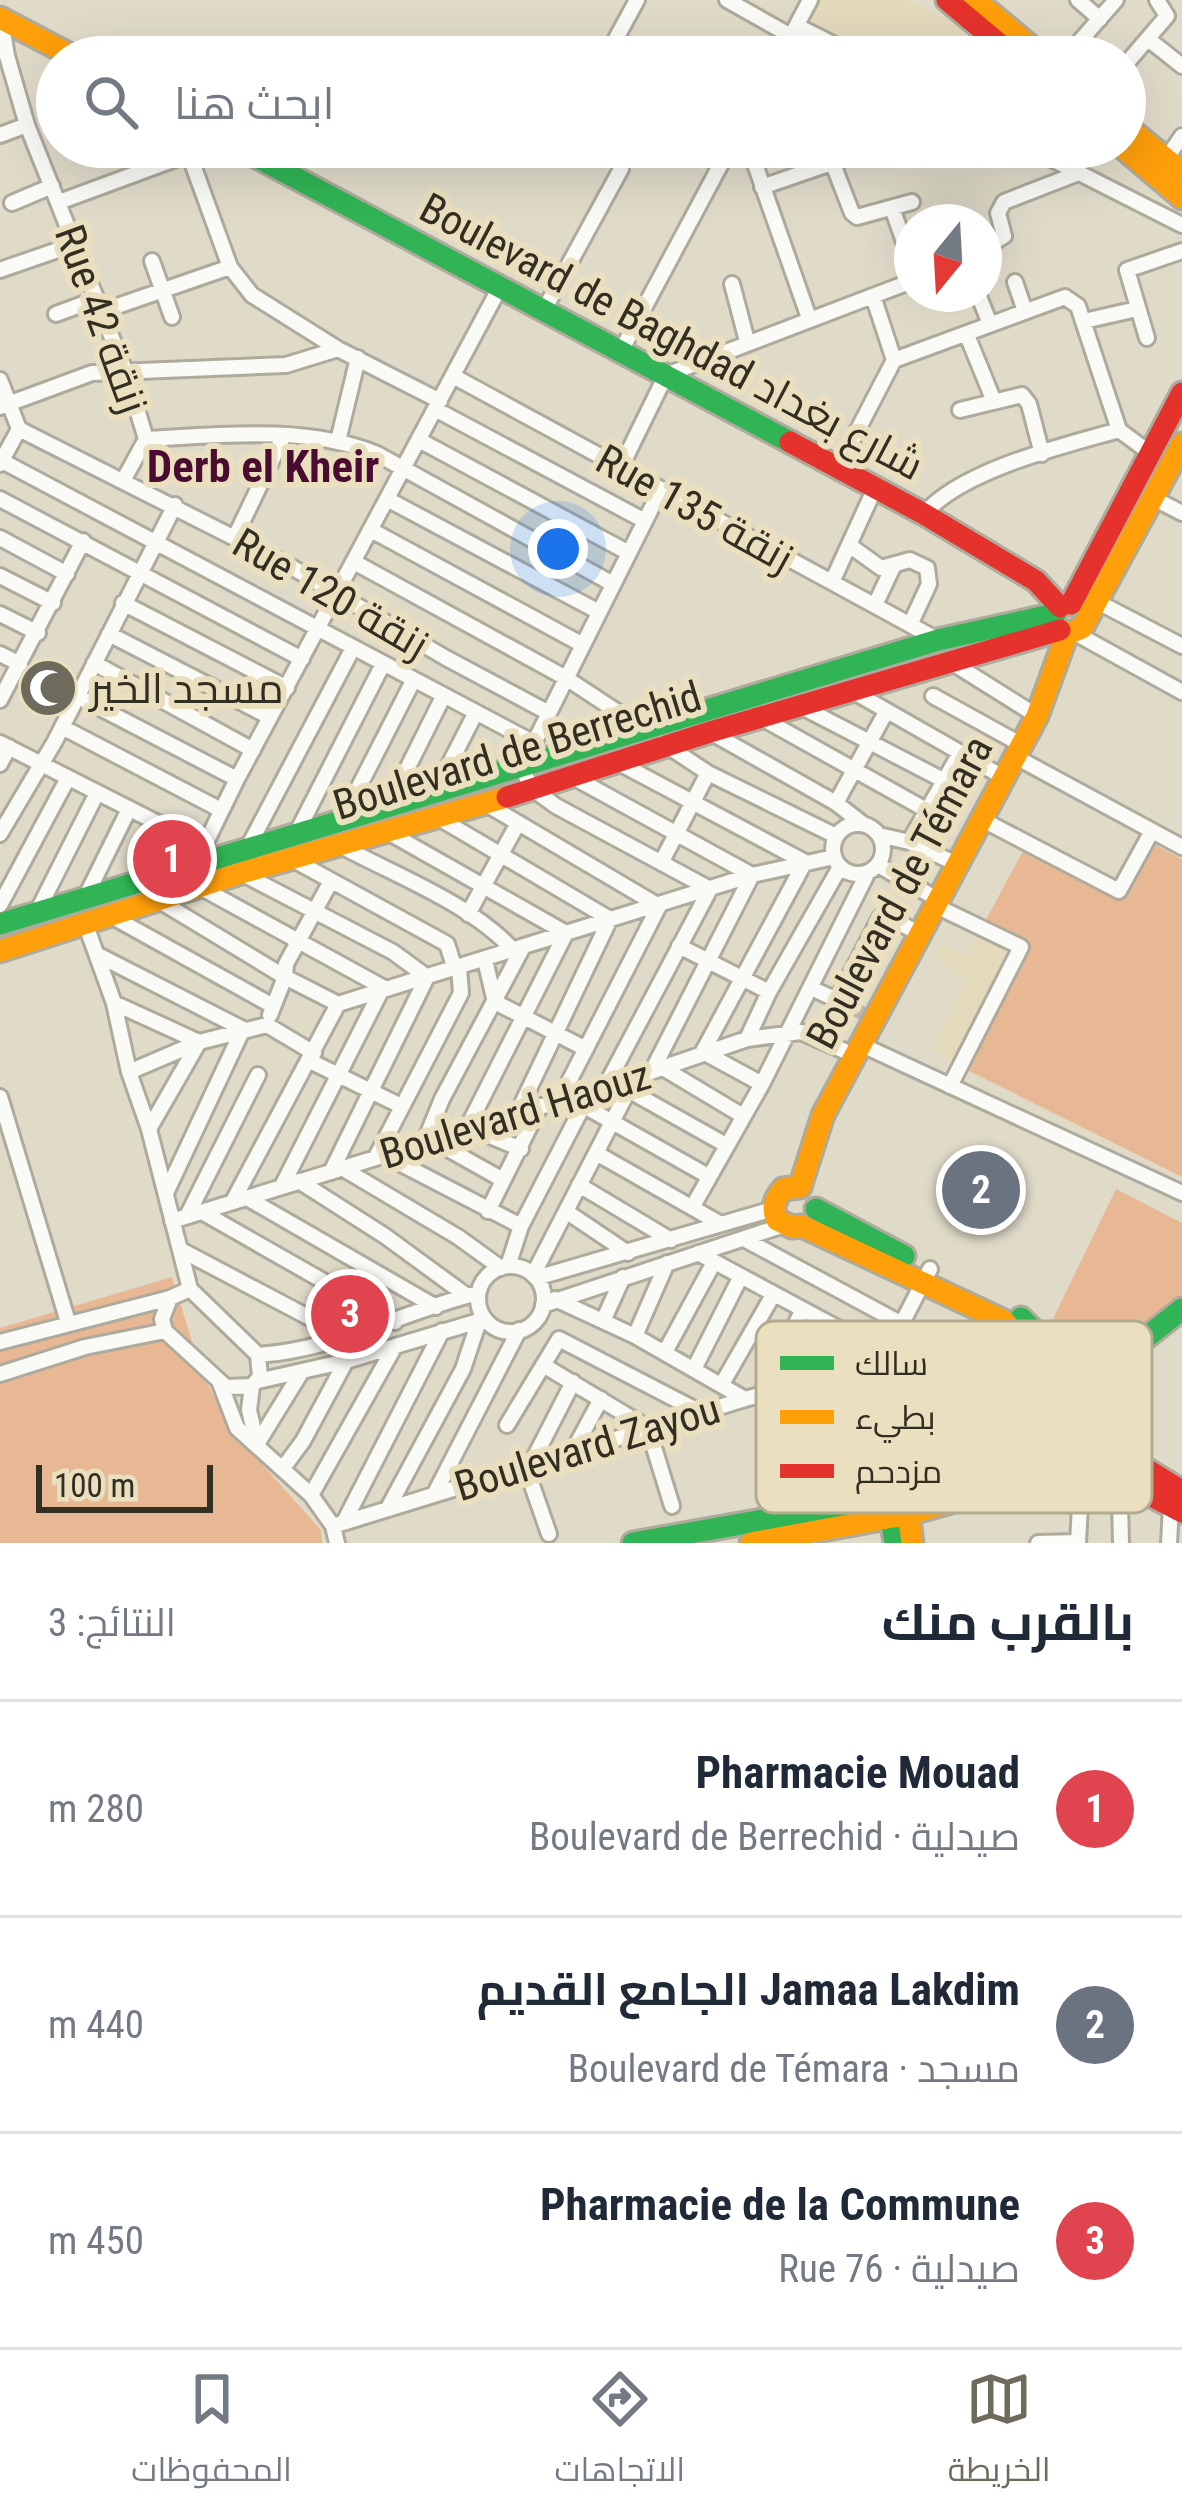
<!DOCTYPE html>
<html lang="ar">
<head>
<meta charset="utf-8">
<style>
	:root { --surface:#fff; --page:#f2f2f3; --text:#1f2937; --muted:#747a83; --line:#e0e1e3; --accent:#6f6b5c }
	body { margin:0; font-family:"Roboto Condensed",Cairo,sans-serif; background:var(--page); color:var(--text); direction:rtl }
	.compass { position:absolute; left:894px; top:204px; width:108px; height:108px; border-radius:50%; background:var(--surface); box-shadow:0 12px 48px #0002; rotate:198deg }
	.scale { position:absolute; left:36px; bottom:30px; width:177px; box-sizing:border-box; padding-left:12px; border:6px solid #322e21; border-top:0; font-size:33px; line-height:42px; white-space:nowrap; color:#322e21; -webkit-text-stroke:9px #eae0bf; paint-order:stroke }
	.you { position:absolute; left:558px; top:549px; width:42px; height:42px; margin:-30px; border:9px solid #fff; border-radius:50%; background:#1a73e8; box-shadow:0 0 0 18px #1a73e833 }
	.badge { display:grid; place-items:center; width:78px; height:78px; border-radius:50%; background:var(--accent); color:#fff; font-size:39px; font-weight:700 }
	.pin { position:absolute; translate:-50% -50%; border:6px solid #fff; box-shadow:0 3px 12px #0006 }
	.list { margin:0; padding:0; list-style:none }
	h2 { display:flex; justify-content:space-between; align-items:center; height:156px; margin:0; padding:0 48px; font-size:51px }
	h2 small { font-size:39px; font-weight:400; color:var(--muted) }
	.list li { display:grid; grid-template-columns:78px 1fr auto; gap:36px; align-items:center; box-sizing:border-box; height:216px; padding:0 48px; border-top:3px solid var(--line) }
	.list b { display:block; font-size:45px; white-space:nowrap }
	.list p { margin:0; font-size:39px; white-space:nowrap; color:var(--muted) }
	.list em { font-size:39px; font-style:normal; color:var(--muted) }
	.icon { flex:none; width:66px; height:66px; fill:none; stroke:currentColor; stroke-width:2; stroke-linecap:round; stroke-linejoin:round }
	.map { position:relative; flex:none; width:1182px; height:1543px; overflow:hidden; direction:ltr }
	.search { position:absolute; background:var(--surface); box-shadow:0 12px 48px #0002; left:36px; right:36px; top:36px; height:132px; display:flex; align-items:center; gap:30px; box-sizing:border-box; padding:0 42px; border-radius:66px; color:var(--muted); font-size:45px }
	.sheet { height:804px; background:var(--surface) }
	nav { display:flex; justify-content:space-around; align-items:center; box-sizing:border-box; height:168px; border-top:3px solid var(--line); background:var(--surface); font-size:33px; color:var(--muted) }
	nav a { display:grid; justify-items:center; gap:6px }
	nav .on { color:var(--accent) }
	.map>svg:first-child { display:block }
	.built { fill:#e3dabc }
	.green { fill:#e8b894 }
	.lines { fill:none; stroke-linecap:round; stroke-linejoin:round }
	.street-tunnel { stroke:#bdb8a7; stroke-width:14; stroke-dasharray:14 7; stroke-linecap:butt }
	.street-casing { stroke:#aeaa9c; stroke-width:20 }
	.fast-casing { stroke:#aeaa9c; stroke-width:27 }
	.slow-casing { stroke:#aeaa9c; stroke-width:27 }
	.jam-casing { stroke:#aeaa9c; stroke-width:27 }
	.street { stroke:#fafaf7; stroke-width:14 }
	.fast { stroke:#30b455; stroke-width:21 }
	.slow { stroke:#ff9f0a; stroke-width:21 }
	.jam { stroke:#e5322d; stroke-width:21 }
	.labels { text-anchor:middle; stroke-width:12; stroke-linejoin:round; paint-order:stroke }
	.street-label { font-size:42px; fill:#322e21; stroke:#eae0bf }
	.poi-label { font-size:42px; fill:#322e21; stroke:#eae0bf; text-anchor:start }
	.neighbourhood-label { font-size:45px; font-weight:bold; fill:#4a0b30; stroke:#eae0bf }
	.key { fill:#eae0bf; stroke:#b3ab90; stroke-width:3 }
	.key-label { font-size:33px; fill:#322e21 }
</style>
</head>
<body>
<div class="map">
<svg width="1182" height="1543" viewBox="0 0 1182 1543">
	<rect width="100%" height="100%" fill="#e0dbc9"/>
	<!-- built -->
	<path class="built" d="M820,0H907L969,31L966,39L994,57H874L810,22Z
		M983,925L1022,944L963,1068L931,1048L967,978L935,959L939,942L966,957Z"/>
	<!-- green -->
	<path class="green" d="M1144,839L1182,859V1177L963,1068L1022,944L983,925L1023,851L1116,885Z
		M1116,1189L1182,1223V1294L1134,1335L1068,1338L1048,1329Z
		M172,1277L202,1373L231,1430L321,1530L322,1543H0V1328Z"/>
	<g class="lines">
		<!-- street-tunnel -->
		<path class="street-tunnel" d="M837,1000L875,1020"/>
		<defs>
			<path id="street" d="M727,0L791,36
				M1078,0L1100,19
				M1,19L7,56L27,125L126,373L146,439L124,479
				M797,26L859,57
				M1148,39L1182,66
				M606,57L637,0
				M780,57L810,0
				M1066,57L1116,0
				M1125,65L1167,16L1157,0
				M0,135L27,125
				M749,147L809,318
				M1028,147L1182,225
				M189,154L230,267L252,295L338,349L440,401
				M1166,159L1182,136
				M833,164L852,213L857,217L912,202
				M762,187L878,147
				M59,202L189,154L200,147
				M12,203L52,186
				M892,208L912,264
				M984,248L1004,236L998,213L1004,202L1076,174L1082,159V147
				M152,261L172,317
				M0,270L75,244
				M1015,282L1025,311
				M732,284L747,341
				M978,294L990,324
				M873,296L894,360
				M544,310L621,169L619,162L592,147
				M100,312L230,267
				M56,314L94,300
				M1084,321L1137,309
				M967,335L993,399
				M1147,338L1127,270L1182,251
				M621,351L730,147
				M453,376L938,640
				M0,380L19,429
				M0,407L92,373L286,365L338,349
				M435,409L645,521
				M960,410L1022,395L1029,404L1042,454
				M19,429L288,565L446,658L549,713
				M146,439C219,435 307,425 377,454L613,584
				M419,440L629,553
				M338,441L358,358
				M2,461L534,743
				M0,464L19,429
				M621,467L666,375L912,281
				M838,468L894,360L1065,297L1078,306L1119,430L1150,453
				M1153,498L1182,513
				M0,499L302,659
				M387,499L599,612
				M924,514C962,470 1062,446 1119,430
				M371,530L583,645
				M235,537L283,437
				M0,538L67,574
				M849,545L881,568L910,560L927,568L929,584L910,625
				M354,562L566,678L645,730
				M0,576L53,603
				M832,582L875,488
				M1096,601L1182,646
				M123,603L287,688
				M875,605L893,567
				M0,614L38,633
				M1075,633L1182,692
				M109,634L270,717
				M0,654L20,664
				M951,662L1037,716
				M94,663L253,750
				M854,692L1003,777
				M77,696L237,779
				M933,696L1022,745
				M0,700L83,541
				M802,707L945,781
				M760,717L928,811
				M62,727L221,810
				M710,732L836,803L863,824
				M0,743L203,846
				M663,743L708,773L836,836
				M1014,756L1182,847
				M619,763L805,862L701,1055
				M0,764L9,747
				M573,777L752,875L652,1071
				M434,794L475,714
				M836,803L886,712
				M486,804L659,906L559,1101
				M389,805L443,697
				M437,817L610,919L518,1112
				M981,819L1119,891L1152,831
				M342,820L413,681
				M833 849a25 25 0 1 1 50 0a25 25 0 1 1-50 0Z
				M386,831L566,933L467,1128
				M0,834L55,741L175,505
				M879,835L909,842L957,864
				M295,836L383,664
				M909,842L960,753
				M339,845C393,874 472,904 513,950
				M246,851L353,648
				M292,859L447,944L455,969
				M661,863L708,773
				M878,865L939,900
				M241,873L393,952L427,977L331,1172
				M85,898L129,809
				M158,900L285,977L338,1004
				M0,905L68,778
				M936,906L1021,947L950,1086
				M37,912L97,793
				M468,914L517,825
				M111,916L273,1006
				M84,920L114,1003L129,1072L149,1129L190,1289
				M679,946L769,992
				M100,956L243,1029L166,1193
				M485,960L495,1002L586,1049
				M811,988L837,1000L880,918L892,919L920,934
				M386,989L198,886L193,869L237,779L499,289
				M114,1003L199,1042L149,1129
				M338,1004L752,875L834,857
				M270,1015L285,977L286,964L331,881
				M747,1039L769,992L840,867
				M862,1045L1182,1193
				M705,1053L762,1084
				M310,1061L401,1106
				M663,1068L743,1116
				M129,1072L199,1042L267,1025L314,1053
				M621,1086L726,1145
				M605,1087L710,889L556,806L531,788L522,767L661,489
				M0,1097L68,1322
				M577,1102L708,1176
				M471,1128L521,1149
				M432,1140L503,1180
				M424,1143L442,1099L523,947
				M596,1153L721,1224
				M384,1155L521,1226
				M376,1157L461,993L459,968
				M342,1168L458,1237L501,1268
				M299,1181L385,1236L467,1296
				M579,1185L671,1240
				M282,1186L381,991
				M247,1198L436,1307
				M233,1201L338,1004
				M693,1206L762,1084L868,872
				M488,1211L540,1106
				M202,1212L395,1322
				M567,1212L628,1253
				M187,1216L258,1075
				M172,1221L618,1083L747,1039L801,1032L856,1056
				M746,1240L902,1324
				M181,1250L346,1337
				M698,1253L886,1354
				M508,1266L521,1226L583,1106
				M478 1299a33 33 0 1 1 66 0a33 33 0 1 1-66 0Z
				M533,1275L628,1091
				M536,1278L773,1209
				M190,1289L258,1355L260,1377L252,1386L226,1387L165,1331L162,1319L170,1298Z
				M555,1299L635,1336L745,1399
				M543,1305L784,1225
				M603,1321L623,1277
				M635,1336L667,1263
				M0,1342L170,1298
				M665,1352L713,1264
				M258,1355C336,1350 404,1311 478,1293
				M543,1365L648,1428L672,1506
				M694,1369L740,1278
				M0,1374L85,1347L165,1331
				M219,1381L237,1428L311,1495L333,1526L337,1543
				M258,1381L346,1361L485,1319
				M722,1384L773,1295
				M252,1386L249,1410L257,1444
				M760,1396L802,1311
				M507,1425L559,1339L700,1412
				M257,1444L302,1371
				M573,1451L601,1399
				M531,1464L573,1382
				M525,1465L549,1534
				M283,1468L303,1441L346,1361
				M824,1478L802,1403L805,1386L834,1329
				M435,1493L519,1330
				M311,1495L395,1346
				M1120,1503L1121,1543
				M388,1508L463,1369L479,1321
				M344,1522L442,1331
				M333,1526L745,1399L865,1367L886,1354L930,1269
				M1038,1543L1078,1542
				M1078,1543L1082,1469
				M1169,1543L1171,1505"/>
			<path id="fast" d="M238,147L790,442
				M0,924L938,640L1055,614
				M816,1209L904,1256
				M1021,1318L1053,1350L1087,1416
				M1053,1350L1129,1348
				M1065 1443a28 28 0 1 1 56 0a28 28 0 1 1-56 0Z
				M1092,1415L1119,1359L1182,1309
				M889,1505L895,1543
				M633,1543L887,1498L1065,1438"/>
			<path id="slow" d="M975,0L1043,57
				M0,18L74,57
				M1125,125L1182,172
				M1122,147L1182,198
				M1067,634L1082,628L1182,444
				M0,951L241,873L507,797
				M800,1187L823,1115L1037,716L1067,634
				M800,1187L783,1189C775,1199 771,1208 777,1220L792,1227L802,1226L1004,1321L1045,1369L1070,1427
				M907,1502L912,1543
				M751,1543L909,1514L1076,1466"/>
			<path id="jam" d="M947,0L1015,57
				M790,442L924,514L1036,581L1060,607
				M1071,604L1182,393
				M507,797L710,732L1060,630
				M1120,1453L1182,1491
				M1102,1470L1182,1512"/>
		</defs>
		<!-- street casing -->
		<use href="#street" class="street-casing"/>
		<!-- fast casing -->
		<use href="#fast" class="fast-casing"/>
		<!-- slow casing -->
		<use href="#slow" class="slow-casing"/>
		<!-- jam casing -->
		<use href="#jam" class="jam-casing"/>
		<!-- street -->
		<use href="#street" class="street"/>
		<!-- fast -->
		<use href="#fast" class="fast"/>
		<!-- slow -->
		<use href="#slow" class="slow"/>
		<!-- jam -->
		<use href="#jam" class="jam"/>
	</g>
	<!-- icons -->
	<defs>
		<symbol id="mosque-disc" viewBox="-11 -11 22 22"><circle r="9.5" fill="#6f6b5c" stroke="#eae0bf"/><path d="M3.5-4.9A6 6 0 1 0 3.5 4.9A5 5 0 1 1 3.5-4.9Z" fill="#fff"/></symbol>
	</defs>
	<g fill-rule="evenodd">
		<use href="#mosque-disc" x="15" y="655" width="66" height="66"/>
	</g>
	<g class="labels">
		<!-- street labels -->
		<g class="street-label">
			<text transform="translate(102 319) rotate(70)" y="15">Rue 42 زنقة</text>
			<text transform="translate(672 336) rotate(28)" y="15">Boulevard de Baghdad شارع بغداد</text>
			<text transform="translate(695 508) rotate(29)" y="15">Rue 135 زنقة</text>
			<text transform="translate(331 593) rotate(30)" y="15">Rue 120 زنقة</text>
			<text transform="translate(517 750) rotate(-17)" y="15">Boulevard de Berrechid</text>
			<text transform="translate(899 892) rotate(-62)" y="15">Boulevard de Témara</text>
			<text transform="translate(515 1114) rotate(-17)" y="15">Boulevard Haouz</text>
			<text transform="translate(587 1447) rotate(-17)" y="15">Boulevard Zayou</text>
		</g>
		<!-- poi labels -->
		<g class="poi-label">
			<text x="90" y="703">مسجد الخير</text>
		</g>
		<!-- neighbourhood labels -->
		<g class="neighbourhood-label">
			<text x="263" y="482">Derb el Kheir</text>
		</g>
	</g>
	<!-- legend -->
	<rect x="756" y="1321" width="396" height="192" rx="18" class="key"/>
	<rect x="780" y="1356" width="54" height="14" fill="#30b455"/>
	<rect x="780" y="1410" width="54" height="14" fill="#ff9f0a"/>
	<rect x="780" y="1464" width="54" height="14" fill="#e5322d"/>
	<g class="key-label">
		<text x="855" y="1375">سالك</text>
		<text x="855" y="1429">بطيء</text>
		<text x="855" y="1483">مزدحم</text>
	</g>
</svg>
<svg class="compass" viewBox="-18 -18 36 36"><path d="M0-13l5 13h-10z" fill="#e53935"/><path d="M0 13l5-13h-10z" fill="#747a83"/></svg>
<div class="scale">100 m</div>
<div class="you"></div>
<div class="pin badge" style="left:172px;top:859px;background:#e0444e">1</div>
<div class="pin badge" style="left:981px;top:1190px;background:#6b7280">2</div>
<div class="pin badge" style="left:350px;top:1314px;background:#e0444e">3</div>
<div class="search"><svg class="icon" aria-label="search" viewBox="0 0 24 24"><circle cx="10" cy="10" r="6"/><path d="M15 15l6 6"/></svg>ابحث هنا</div>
</div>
<section class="sheet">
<h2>بالقرب منك<small>النتائج: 3</small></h2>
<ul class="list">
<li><span class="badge" style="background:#e0444e">1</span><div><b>Pharmacie Mouad</b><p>صيدلية · Boulevard de Berrechid</p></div><em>280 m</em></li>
<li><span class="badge" style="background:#6b7280">2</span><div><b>Jamaa Lakdim الجامع القديم</b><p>مسجد · Boulevard de Témara</p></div><em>440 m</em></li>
<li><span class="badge" style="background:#e0444e">3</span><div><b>Pharmacie de la Commune</b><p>صيدلية · Rue 76</p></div><em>450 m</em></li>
</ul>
</section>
<nav>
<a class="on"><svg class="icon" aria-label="map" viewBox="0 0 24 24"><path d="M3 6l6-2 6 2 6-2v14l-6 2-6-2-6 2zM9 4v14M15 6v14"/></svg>الخريطة</a>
<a><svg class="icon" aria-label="directions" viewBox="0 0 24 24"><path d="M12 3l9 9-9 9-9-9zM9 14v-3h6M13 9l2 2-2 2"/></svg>الاتجاهات</a>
<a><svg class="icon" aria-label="saved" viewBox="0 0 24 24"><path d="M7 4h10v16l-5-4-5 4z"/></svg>المحفوظات</a>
</nav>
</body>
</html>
